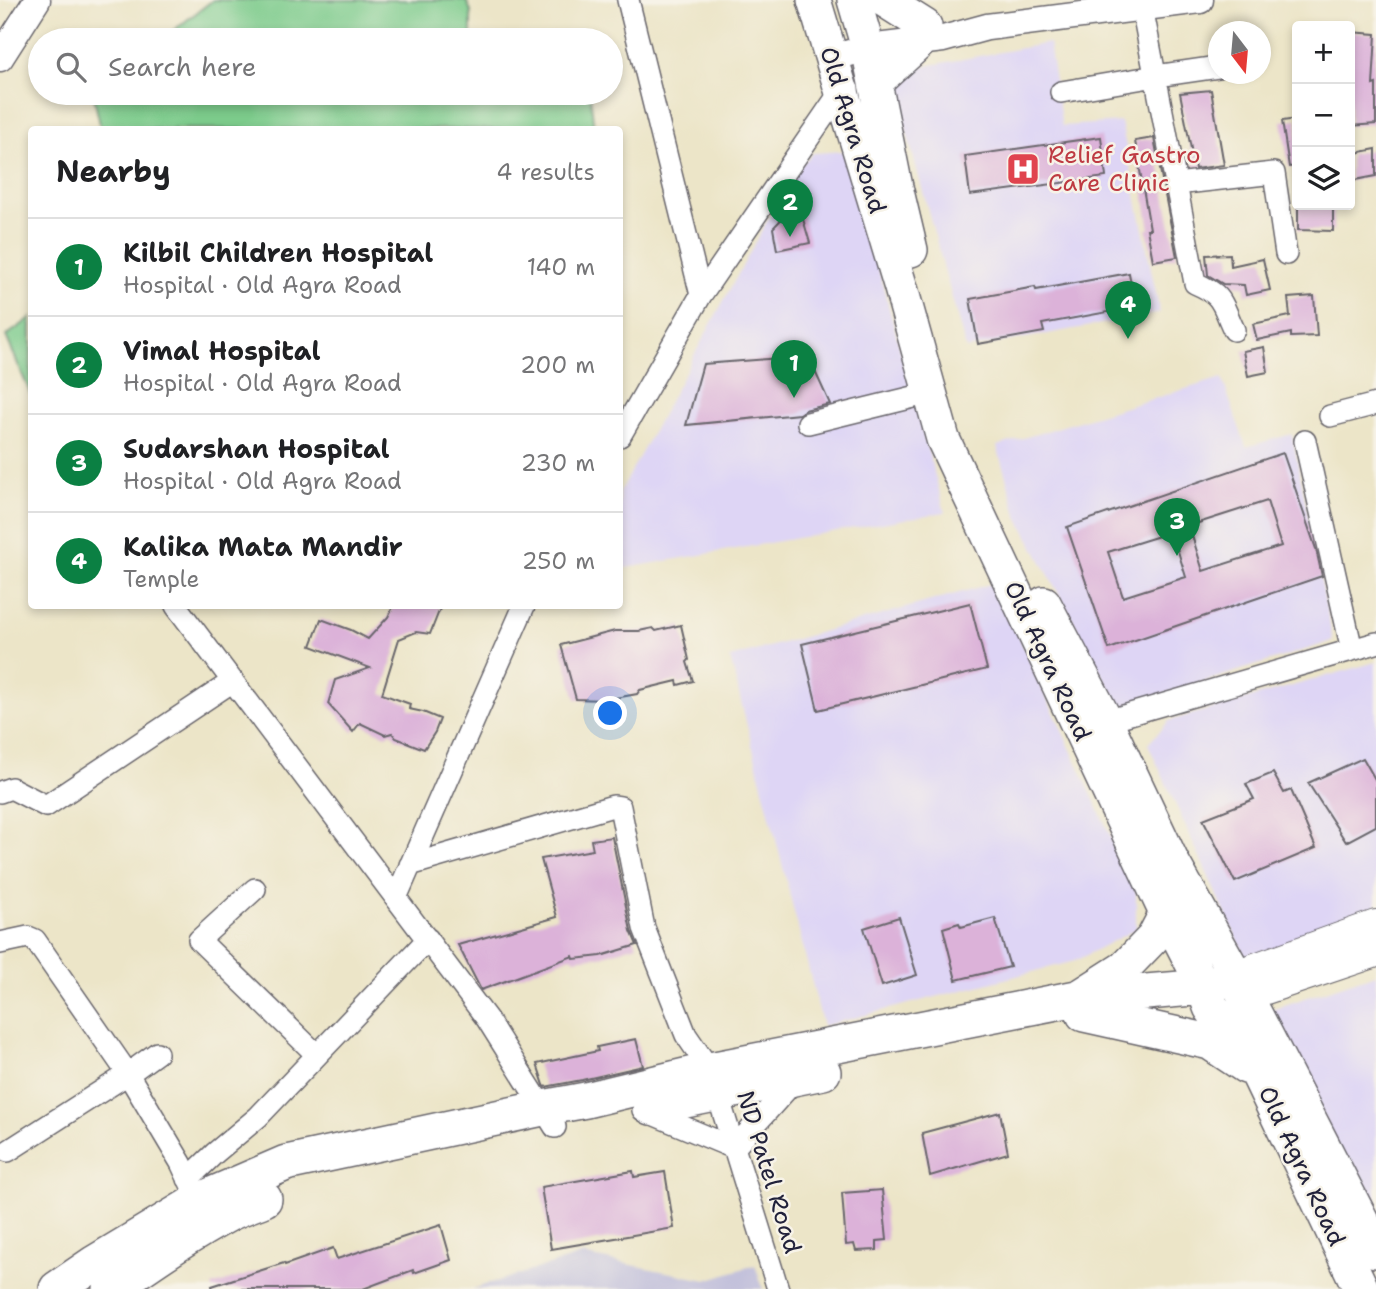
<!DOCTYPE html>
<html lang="en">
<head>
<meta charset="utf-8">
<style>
	:root { --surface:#fff; --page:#f6f6f6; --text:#202124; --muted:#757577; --line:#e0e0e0; --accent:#0b8043 }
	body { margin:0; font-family:"Shantell Sans",sans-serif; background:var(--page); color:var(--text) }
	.controls { position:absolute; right:21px; top:21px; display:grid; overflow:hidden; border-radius:7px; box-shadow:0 4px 10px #0003 }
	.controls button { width:63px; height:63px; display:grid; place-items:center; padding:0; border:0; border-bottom:2px solid var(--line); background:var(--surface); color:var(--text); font:35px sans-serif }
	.compass { position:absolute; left:1208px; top:21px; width:63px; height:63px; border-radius:50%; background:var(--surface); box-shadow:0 4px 10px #0003; rotate:164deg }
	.you { position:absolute; left:611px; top:714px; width:24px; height:24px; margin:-18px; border:5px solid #fff; border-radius:50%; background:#1a73e8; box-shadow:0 0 0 10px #1a73e833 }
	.badge { display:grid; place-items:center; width:46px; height:46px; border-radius:50%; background:var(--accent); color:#fff; font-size:23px; font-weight:700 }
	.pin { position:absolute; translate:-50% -58px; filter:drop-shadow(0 2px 4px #0008) }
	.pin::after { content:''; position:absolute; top:37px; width:24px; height:21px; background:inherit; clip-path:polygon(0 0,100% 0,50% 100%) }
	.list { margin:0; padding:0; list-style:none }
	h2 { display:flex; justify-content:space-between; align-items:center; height:91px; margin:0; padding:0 28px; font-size:30px }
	h2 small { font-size:23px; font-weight:400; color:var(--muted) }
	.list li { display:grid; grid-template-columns:46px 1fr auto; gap:21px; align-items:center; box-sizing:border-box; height:98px; padding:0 28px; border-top:2px solid var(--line) }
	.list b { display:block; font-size:26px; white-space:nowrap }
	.list p { margin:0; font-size:23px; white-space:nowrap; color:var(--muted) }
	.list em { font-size:23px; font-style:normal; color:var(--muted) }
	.icon { flex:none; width:38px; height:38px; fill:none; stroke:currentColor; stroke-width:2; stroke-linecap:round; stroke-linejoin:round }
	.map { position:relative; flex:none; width:1376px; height:1289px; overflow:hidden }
	.search { position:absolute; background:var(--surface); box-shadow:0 4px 10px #0003; left:28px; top:28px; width:595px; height:77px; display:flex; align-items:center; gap:18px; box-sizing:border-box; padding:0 24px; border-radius:38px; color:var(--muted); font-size:26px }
	.panel { position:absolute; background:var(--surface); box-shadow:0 4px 10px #0003; left:28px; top:126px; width:595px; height:483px; border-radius:7px }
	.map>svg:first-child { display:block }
	.built { fill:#ded5f5 }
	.industrial { fill:#c3c1db }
	.green { fill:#7ccb8b; stroke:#4f7663; stroke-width:2 }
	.building { fill:#dcb2d9; fill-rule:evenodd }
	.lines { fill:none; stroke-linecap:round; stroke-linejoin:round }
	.minor-casing { stroke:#69666c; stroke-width:24 }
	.tertiary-casing { stroke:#69666c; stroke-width:29 }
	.secondary-casing { stroke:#69666c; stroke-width:32 }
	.primary-casing { stroke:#69666c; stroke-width:36 }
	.trunk-casing { stroke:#69666c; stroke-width:38 }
	.minor { stroke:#fff; stroke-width:21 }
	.tertiary { stroke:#fff; stroke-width:26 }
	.secondary { stroke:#fff; stroke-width:30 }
	.primary { stroke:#fff; stroke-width:33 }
	.trunk { stroke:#fff; stroke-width:35 }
	.labels { text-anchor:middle; stroke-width:5; stroke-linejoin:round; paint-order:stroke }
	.street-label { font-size:24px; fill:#22223b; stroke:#f7f3e8 }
	.health-label { font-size:24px; fill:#be3a42; stroke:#f7f3e8; text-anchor:start }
</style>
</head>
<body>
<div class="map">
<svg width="1376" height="1289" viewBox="0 0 1376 1289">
	<rect width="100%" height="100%" fill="#f7f3e8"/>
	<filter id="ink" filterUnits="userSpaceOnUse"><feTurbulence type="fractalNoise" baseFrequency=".0143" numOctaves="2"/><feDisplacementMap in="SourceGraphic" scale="14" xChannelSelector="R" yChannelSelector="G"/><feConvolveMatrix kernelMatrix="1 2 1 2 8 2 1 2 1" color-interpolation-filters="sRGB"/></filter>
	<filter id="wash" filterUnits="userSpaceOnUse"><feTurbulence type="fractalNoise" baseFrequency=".00686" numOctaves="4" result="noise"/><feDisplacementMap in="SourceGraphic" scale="28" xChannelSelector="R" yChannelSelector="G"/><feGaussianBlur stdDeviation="1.57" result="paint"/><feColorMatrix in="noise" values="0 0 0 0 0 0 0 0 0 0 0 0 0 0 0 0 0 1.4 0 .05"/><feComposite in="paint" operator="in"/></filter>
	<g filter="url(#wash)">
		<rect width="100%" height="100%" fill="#ece5c8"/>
		<!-- built -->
		<path class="built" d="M1049,43L1062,126L1121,122L1160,313L966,349L896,93L915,68Z
			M846,151L945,512L620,569V492L793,173L813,153Z
			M1222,378L1246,447L1292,434L1333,641L1121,708L1097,666L1017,515L997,446Z
			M994,583L1136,891V929L1075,961L823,1026L730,658Z
			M1376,662V909L1247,961L1148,744L1169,721Z
			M1376,974V1225L1270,1010Z"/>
		<!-- industrial -->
		<path class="industrial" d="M582,1255L706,1280L755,1265L763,1289H472Z"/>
		<!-- green -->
		<path class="green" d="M213,0H466L471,11V40H161Z
			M93,93H590L594,129H101Z
			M31,318V395L6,336Z"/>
		<g id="blocks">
			<!-- building -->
			<path class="building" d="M1350,32L1376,34L1373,85L1376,84V124L1350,126Z
				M1211,90L1224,165L1195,169L1180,93Z
				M1297,119V166L1289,167L1282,121Z
				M1101,137L1106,177L970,195L965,156Z
				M1154,138L1177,257L1153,261L1147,229H1150L1135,141Z
				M1376,149V176L1350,181V154Z
				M798,202L810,243L777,250L773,228Z
				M1298,205H1333V231L1298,230Z
				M1230,254L1231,266L1263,259L1270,290L1246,295L1244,285L1223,284L1208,275L1206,255Z
				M1129,273L1135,307L1042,324L1044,332L978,344L970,299L1035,287L1036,290Z
				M1314,296L1317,336L1291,337V333L1257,340L1253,324L1290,316L1288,298Z
				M1264,347L1268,372L1248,376L1243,351Z
				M808,356L830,404L805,410L799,414L686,425L703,364Z
				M1283,453L1316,549L1322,576L1109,649L1067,527ZM1267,501L1281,546L1203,571L1189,526ZM1172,532L1186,577L1123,597L1108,552Z
				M970,603L987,669L818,710L802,644Z
				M401,606H441L430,634L416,632L399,639L382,694L410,704L409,709L423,712L440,719L435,732L424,749L396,738L392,733L385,735L360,723L353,732L328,704L335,680L370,668L311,646L321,619L351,630L368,639L388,617L393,607H400Z
				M681,625L689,660L687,662L693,681L678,685L677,681L640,690L637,694L604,700L576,699L561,645L615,631H639L653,628L656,631Z
				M1363,758L1376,781V826L1346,842L1308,783Z
				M1273,773L1284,793L1291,790L1316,848L1235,882L1203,819L1254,799L1246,784Z
				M612,837L631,931L637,945L601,956L574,959L573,956L481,990L458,945L557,917L541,859L593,850L591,840Z
				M899,917L917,975L882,986L864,928Z
				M995,918L1010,967L956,980L943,928L959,923L961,927Z
				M636,1039L643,1066L582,1080L545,1087L544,1085L537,1064L598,1051L597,1047Z
				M1000,1112L1008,1153L930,1176L922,1133Z
				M633,1171L634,1177L665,1172L674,1228L551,1249L541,1187Z
				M882,1190L887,1240L877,1241V1250L856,1251L854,1244L846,1245L842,1193Z
				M441,1225L451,1260L414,1273L413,1270L363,1289H213L212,1286L284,1263L285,1265L333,1248L337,1259Z"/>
		</g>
	</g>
	<g filter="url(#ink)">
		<use href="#blocks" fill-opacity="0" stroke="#69666c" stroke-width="2"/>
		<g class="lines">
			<defs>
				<path id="minor" d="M628,0L701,295
					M1142,7L1195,283C1225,296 1221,303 1234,330
					M1061,92L1156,76L1218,67
					M1176,184L1274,173L1286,254
					M1330,416L1376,404
					M808,423L930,393
					M620,436L701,295L841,91L848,89
					M1305,441L1352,650
					M176,606L487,1019L555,1127
					M1106,721L1376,643
					M0,792L11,788L46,806L233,681
					M410,865L613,806L620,807L644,928L686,1035L710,1070L778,1289
					M255,889L199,940L316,1054
					M396,898L524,606
					M0,943L28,937L35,940L128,1074L181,1163L203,1210
					M643,1110L734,1148L796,1079
					M8,1151L128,1074L157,1053
					M188,1179L215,1153L258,1117L428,939"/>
				<path id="tertiary" d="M0,58L37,0
					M831,58L868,48L943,39L987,27L1200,0"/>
				<path id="secondary" d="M1236,975L1376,925
					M1245,996L1376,952"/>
				<path id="primary" d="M814,0L901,288L943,439L1166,913L1204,987
					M854,0L868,48L896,187L911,250
					M884,0L925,26
					M875,83L920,42
					M1044,603L1106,721L1172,861L1236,975
					M1077,998L1124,968L1153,938L1166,913"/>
				<path id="trunk" d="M1204,987L1211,1007L1258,1073L1361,1289
					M1084,1014L1210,1042L1246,1066
					M651,1107L823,1072
					M57,1289L95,1263L198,1201L286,1163L543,1108L586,1100L710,1070L1077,998L1204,987L1236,975L1245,996L1376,1250
					M111,1289C149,1263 187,1236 228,1214C239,1208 252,1204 264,1199"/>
			</defs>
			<!-- minor casing -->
			<use href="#minor" class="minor-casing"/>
			<!-- tertiary casing -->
			<use href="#tertiary" class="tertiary-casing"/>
			<!-- secondary casing -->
			<use href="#secondary" class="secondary-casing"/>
			<!-- primary casing -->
			<use href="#primary" class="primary-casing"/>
			<!-- trunk casing -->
			<use href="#trunk" class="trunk-casing"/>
			<!-- minor -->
			<use href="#minor" class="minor"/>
			<!-- tertiary -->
			<use href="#tertiary" class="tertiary"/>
			<!-- secondary -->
			<use href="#secondary" class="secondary"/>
			<!-- primary -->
			<use href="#primary" class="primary"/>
			<!-- trunk -->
			<use href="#trunk" class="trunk"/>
		</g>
	</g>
	<!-- icons -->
	<defs>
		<symbol id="hospital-square" viewBox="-11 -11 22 22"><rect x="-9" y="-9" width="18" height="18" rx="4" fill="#e0444e" stroke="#f7f3e8"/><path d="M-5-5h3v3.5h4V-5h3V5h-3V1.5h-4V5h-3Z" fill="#fff"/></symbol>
	</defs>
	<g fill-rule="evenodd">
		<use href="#hospital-square" x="1004" y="150" width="38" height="38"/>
	</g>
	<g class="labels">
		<!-- street labels -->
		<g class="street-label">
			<text transform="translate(853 130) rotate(73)" y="8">Old Agra Road</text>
			<text transform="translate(1048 661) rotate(65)" y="8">Old Agra Road</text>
			<text transform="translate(1302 1166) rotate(65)" y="8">Old Agra Road</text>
			<text transform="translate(769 1172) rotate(73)" y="8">ND Patel Road</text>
		</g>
		<!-- health labels -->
		<g class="health-label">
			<text x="1048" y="163">Relief Gastro<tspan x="1048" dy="28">Care Clinic</tspan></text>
		</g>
	</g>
</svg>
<div class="controls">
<button>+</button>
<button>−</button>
<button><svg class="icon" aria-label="layers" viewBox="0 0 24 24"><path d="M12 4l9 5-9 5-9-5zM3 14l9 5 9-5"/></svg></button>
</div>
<svg class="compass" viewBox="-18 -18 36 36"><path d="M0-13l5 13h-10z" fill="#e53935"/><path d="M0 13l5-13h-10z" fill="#757577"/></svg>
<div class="you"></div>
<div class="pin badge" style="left:794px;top:398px">1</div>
<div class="pin badge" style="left:790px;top:237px">2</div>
<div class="pin badge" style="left:1177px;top:556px">3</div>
<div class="pin badge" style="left:1128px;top:339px">4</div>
<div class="search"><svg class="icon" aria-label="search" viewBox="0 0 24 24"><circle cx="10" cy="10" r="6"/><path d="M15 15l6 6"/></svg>Search here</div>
<section class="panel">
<h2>Nearby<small>4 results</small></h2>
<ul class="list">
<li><span class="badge">1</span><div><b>Kilbil Children Hospital</b><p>Hospital · Old Agra Road</p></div><em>140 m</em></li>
<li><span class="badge">2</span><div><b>Vimal Hospital</b><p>Hospital · Old Agra Road</p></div><em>200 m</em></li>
<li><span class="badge">3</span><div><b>Sudarshan Hospital</b><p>Hospital · Old Agra Road</p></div><em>230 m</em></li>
<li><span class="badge">4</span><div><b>Kalika Mata Mandir</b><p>Temple</p></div><em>250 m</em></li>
</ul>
</section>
</div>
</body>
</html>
